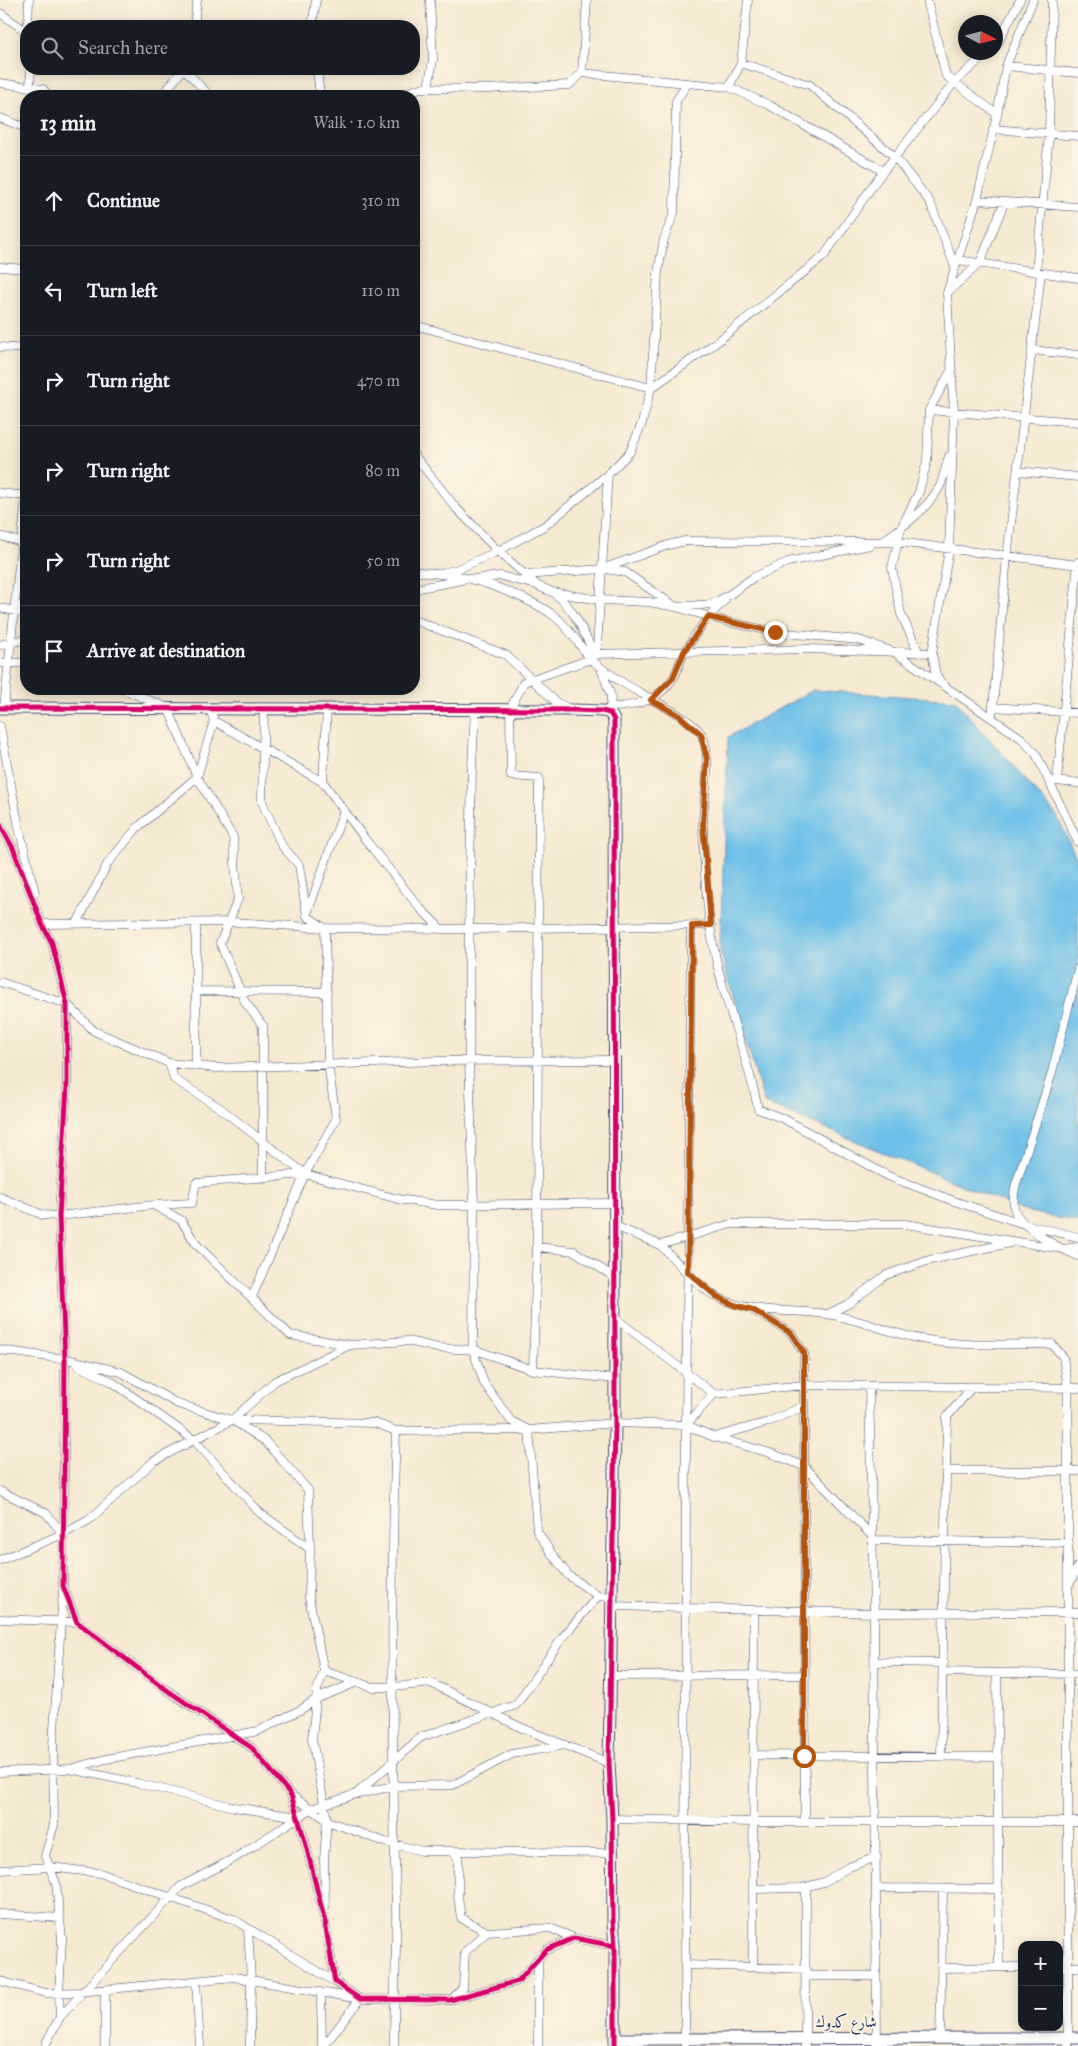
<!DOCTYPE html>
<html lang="en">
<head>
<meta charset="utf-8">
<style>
	:root { --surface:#171b24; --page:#20242c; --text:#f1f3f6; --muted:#9ea1a6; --line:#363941 }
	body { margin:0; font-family:"IM FELL Great Primer",Amiri,serif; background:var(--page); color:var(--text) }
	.controls { position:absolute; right:15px; bottom:15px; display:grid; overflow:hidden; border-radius:10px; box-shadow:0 2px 12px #0003 }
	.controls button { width:45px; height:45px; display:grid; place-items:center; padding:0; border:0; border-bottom:1px solid var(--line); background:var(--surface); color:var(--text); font:25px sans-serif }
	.compass { position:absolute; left:958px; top:15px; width:45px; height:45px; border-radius:50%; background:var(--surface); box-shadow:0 2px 12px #0003; rotate:96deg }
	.stop { position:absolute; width:15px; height:15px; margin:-11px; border:4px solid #b45309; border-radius:50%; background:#fff }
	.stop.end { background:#b45309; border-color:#fff; box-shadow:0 1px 5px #0008 }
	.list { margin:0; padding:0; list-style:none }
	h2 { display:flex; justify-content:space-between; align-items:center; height:65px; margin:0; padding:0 20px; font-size:21px }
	h2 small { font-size:16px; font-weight:400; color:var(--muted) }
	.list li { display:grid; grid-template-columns:32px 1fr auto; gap:15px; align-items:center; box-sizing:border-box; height:90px; padding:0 20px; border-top:1px solid var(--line) }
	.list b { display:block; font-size:19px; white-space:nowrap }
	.list em { font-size:16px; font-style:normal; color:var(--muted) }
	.icon { flex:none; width:28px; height:28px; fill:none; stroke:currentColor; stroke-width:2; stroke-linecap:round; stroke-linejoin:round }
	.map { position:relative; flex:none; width:1078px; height:2046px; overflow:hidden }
	.search { position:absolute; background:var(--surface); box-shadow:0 2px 12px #0003; left:20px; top:20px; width:400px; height:55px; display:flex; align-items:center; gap:12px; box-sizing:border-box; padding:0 18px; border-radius:20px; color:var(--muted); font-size:19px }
	.panel { position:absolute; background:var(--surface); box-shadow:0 2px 12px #0003; left:20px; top:90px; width:400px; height:605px; border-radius:20px }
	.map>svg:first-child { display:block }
	.water { fill:#6cbfe8; stroke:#4477a3 }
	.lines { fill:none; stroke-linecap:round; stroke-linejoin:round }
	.street-casing { stroke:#3c4b6f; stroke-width:9 }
	.secondary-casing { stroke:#3c4b6f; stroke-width:13 }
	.street { stroke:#fff; stroke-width:8 }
	.secondary { stroke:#fff; stroke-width:11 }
	.cycleway-casing { stroke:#fcf5e5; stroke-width:8 }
	.cycleway { stroke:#d6006c; stroke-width:5 }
	.route { stroke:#b45309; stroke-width:6 }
	.labels { text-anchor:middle; stroke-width:4; stroke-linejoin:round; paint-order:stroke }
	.street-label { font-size:15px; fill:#1b2f5e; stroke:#fcf5e5 }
</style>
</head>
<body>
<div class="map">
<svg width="1078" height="2046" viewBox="0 0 1078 2046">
	<rect width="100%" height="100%" fill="#fcf5e5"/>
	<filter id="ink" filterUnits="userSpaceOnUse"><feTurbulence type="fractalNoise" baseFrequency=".02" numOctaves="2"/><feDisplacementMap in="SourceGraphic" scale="10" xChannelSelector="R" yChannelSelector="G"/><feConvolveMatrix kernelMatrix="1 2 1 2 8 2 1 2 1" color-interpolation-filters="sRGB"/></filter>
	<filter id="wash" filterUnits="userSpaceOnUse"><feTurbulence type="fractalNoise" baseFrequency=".0096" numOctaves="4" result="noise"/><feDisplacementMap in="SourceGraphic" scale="20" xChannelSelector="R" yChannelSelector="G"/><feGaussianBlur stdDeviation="1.12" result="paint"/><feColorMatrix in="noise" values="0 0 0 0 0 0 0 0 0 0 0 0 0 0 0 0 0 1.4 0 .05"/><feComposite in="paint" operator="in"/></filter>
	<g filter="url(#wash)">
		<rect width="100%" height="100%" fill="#f6e9d1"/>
		<!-- water -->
		<path class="water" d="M813,690L955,700L1057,816L1078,862V1222L1024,1211L764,1103L720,950L728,737Z"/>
	</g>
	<g filter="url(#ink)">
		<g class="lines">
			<defs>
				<path id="street" d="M748,0L741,63L810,85L895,157L930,202L955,267
					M927,0L946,76L997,114
					M1033,0L1006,66L997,115L977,200L947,293L954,412L949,549L932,653L936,675L943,685L1021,738L1036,754L1078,842
					M0,13L26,31
					M28,26L29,0
					M194,26L197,0
					M312,26L316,0
					M996,46L1020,0
					M1006,66L1078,73
					M184,69L210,96
					M317,69L320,96
					M582,73L587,0
					M0,83L43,89L48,95
					M729,87L741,63
					M30,88L31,69
					M428,88L433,60L430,0
					M162,96L183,69
					M395,96L421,88L487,89L569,85L582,73L729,87L769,105L883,171
					M0,118L26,128V138
					M993,129L1078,136
					M977,200L1078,207
					M958,260L1078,278
					M0,267L26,269
					M1036,272L1049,134L1052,0
					M948,292L980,263L1004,203
					M414,325L651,388L658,272L664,239L674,213L676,101L687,84
					M0,347L26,349
					M1032,350L1078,355
					M929,410L1078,422
					M414,455L456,508L498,551L538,586L552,592L600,600L649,602L676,607L728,622L775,632L859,640L894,652L940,683
					M1018,471L1078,477
					M0,493L26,496
					M0,536L25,543
					M881,542C902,528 928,509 940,486C944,477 946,465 949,456
					M606,569L625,572L676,607L712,604L729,595L754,577L788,562L870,545
					M414,571C432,574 452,574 470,579C492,584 536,602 553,615C568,626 578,644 590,658C599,668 612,675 623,683C639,693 695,720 702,735C713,758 703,799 703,825C704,865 706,909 714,949C724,1004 748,1055 758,1109L784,1119L888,1176L954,1201L1024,1224L1078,1237
					M442,573L458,569L498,551L546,525L608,474
					M525,575L602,569L668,545L685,541L898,542L1078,565
					M474,579L501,576L536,585
					M414,589L462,580
					M554,593C575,609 584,633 595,656
					M0,608L26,613
					M14,609L26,603
					M414,620L506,655L557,703L570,709
					M0,645L26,639
					M919,653L901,614L892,568L901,528L919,492L927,461L929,410L952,369
					M595,654L809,649L932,653
					M0,663H26
					M601,668L611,696L610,710
					M123,689L168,708L197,777L233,837L238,899L220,943L245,1002L263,1026V1178
					M610,707C635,707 660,700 674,677C678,670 680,660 685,652C695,633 709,615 725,600
					M993,707L1078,713
					M4,708L26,499
					M327,709L323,782L365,839L419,907L441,929
					M475,709L472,767L469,929V1061L474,1205L473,1350L484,1383L511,1421L529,1430L537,1531L551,1553L568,1575L598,1596L611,1597
					M992,717L1007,557L1041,273
					M214,721L323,782
					M0,726L19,828L35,893
					M1053,781L1078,783
					M1057,781L1078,562
					M0,825L13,848L42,924L52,943L67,1004V1086L59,1216L65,1360L63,1586L77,1622L164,1688L252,1748L291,1795L305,1841L325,1922L335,1982L360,1999L450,2000L518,1981L546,1950L574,1938L615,1946
					M307,914L344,810
					M41,921L42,924L233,922L325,928L478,929L711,925
					M77,923L108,863L137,828L197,777L214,721L210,708
					M1078,969L1051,1076L1015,1187C1014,1195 1012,1203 1015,1211C1021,1228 1061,1249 1078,1256
					M0,982L67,1004L94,1031L169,1063L216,1068L438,1061L615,1060
					M196,991L327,992
					M169,1063L174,1079L220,1108L305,1174
					M196,1066V923
					M0,1197L43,1215L59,1216L153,1205L181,1220L196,1244L290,1335L350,1345L408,1341L438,1348L476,1350L533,1370L615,1379
					M154,1205L192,1203L196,1183L305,1174L398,1199L438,1205L615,1203
					M615,1226L660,1245L731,1224H905L1063,1249L1078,1247
					M660,1245C677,1261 698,1288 719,1298C753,1314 791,1309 827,1314C861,1319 893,1335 927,1340C968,1347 1010,1344 1052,1344L1063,1357L1068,1388V2046
					M614,1277L574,1251L537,1247L539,778L511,776L510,709L524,682L591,659L597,647L608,474L630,452L642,423L651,388L717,342L824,256L878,178L954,83L988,52
					M252,1297L305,1174L336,1119L328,1064L325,928L307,916L299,865L282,846L262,802L264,709
					M753,1310L791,1333L804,1353L805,1822
					M828,1314L848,1304L886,1275L930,1260L1010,1243
					M615,1318L714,1394
					M0,1350L71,1360L121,1372L178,1404L232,1420L375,1423L396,1431L529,1430L615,1423L686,1425L714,1437L770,1453L804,1466L872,1536
					M78,1366L111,1381L194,1440L260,1513L310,1549
					M533,1370L537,1247
					M869,1386L874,1613L877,2046
					M234,1421L265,1441L308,1490L310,1549L309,1598L324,1671L372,1687H393L431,1683L522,1728L609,1763
					M686,1425L714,1394L805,1385L1078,1388
					M714,1437L768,1422L804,1406
					M946,1471H1078
					M0,1491L46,1513L63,1534
					M872,1540L1069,1543
					M0,1560L63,1534L89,1520L154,1461L232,1420L275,1381L350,1345
					M1070,1583L1078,1566
					M612,1606L874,1613L1078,1612
					M0,1619L77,1622
					M875,1662L944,1663
					M324,1671L317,1690L312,1739L327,1820L324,1859L325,1908
					M944,1672L1078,1674
					M997,1673L999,1967
					M611,1676L804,1675
					M753,1755L998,1757
					M941,1756L947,1417L972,1387
					M70,1769L106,1759L258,1731L302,1709L316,1699L357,1682
					M0,1772L70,1769L137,1783L234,1807L298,1817
					M358,1794L393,1786L453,1785L512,1754L565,1745
					M291,1795L330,1822L385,1842L422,1851H450L458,1857V1896L461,1918L487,1932L550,1928L574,1938
					M612,1819L753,1822H1078
					M450,1851L612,1853
					M0,1870L50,1867L100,1873L233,1919L335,1982
					M877,1888L999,1889
					M753,1889L801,1888L824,1882L849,1867L877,1857
					M0,1914L60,1918
					M248,1929L251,1980L250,2046
					M686,1965L806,1969
					M753,1967L754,1610
					M1059,1967H1078
					M941,1968L1022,1967
					M805,1976H876
					M0,1981L46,1993L79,1992L234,1977L360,1999L324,2046
					M196,1981L200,2046
					M321,1993L322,2046
					M452,1999L463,1988L465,1952L487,1932
					M60,2017L59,1993L62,1939L56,1883L45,1856L54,1825L53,1745L63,1590
					M940,2037L943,1889
					M46,2046L47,2041L60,2017L180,1887L235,1858L311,1809L356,1794L421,1737L516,1705L562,1638L598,1596
					M105,2046V1990
					M394,2046C394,1998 397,1950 396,1903C392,1746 390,1588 396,1431
					M538,2046V1958
					M685,2046L686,1425L691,926
					M805,2046L806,1887"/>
				<path id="secondary" d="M0,708L573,710L602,711L610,713L614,720L615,1423L609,1763L612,1819L613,1922L615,1946V2046
					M615,2039L1078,2038"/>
			</defs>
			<!-- street casing -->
			<use href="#street" class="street-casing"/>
			<!-- secondary casing -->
			<use href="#secondary" class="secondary-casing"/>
			<!-- street -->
			<use href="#street" class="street"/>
			<!-- secondary -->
			<use href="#secondary" class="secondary"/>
			<defs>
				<path id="cycleway" d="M0,708L573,710L602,711L610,713L614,720L615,1423L609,1763L612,1819L613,1922L615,1946V2046
					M0,825L13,848L42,924L52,943L67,1004V1086L59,1216L65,1360L63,1586L77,1622L164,1688L252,1748L291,1795L305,1841L325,1922L335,1982L360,1999L450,2000L518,1981L546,1950L574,1938L615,1946"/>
			</defs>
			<!-- cycleway casing -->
			<use href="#cycleway" class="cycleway-casing"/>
			<!-- cycleway -->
			<use href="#cycleway" class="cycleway"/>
		</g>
	</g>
	<g class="lines" filter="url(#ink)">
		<!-- route -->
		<path class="route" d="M775,632L708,617L684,652L673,678L651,700L677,714L701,734L707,759L703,824L711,925L692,926L688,1272L716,1296L734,1305L753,1310L791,1333L804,1353V1756"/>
	</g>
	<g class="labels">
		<!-- street labels -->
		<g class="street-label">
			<text x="846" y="2027">شارع كدوك</text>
		</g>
	</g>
</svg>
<div class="controls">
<button>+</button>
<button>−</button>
</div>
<svg class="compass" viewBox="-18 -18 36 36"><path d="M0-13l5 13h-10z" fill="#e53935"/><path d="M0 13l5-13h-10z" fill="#9ea1a6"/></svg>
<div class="stop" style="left:804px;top:1756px"></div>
<div class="stop end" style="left:775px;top:632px"></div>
<div class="search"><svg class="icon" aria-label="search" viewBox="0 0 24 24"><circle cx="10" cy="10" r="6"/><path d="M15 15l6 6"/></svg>Search here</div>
<section class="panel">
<h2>13 min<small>Walk · 1.0 km</small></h2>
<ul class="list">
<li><svg class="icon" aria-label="ahead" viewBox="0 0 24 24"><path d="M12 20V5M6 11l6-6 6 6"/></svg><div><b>Continue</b></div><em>310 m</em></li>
<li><svg class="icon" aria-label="left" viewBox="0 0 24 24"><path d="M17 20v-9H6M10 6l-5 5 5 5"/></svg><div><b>Turn left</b></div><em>110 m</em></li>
<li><svg class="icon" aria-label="right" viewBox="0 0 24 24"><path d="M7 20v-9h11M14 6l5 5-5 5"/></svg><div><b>Turn right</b></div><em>470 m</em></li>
<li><svg class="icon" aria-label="right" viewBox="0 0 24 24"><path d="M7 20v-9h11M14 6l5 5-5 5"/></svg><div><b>Turn right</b></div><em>80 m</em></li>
<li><svg class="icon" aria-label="right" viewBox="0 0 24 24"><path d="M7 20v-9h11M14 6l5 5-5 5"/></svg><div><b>Turn right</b></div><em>50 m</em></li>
<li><svg class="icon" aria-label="arrive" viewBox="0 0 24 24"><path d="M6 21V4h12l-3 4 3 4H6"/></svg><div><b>Arrive at destination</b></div></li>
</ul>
</section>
</div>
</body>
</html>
